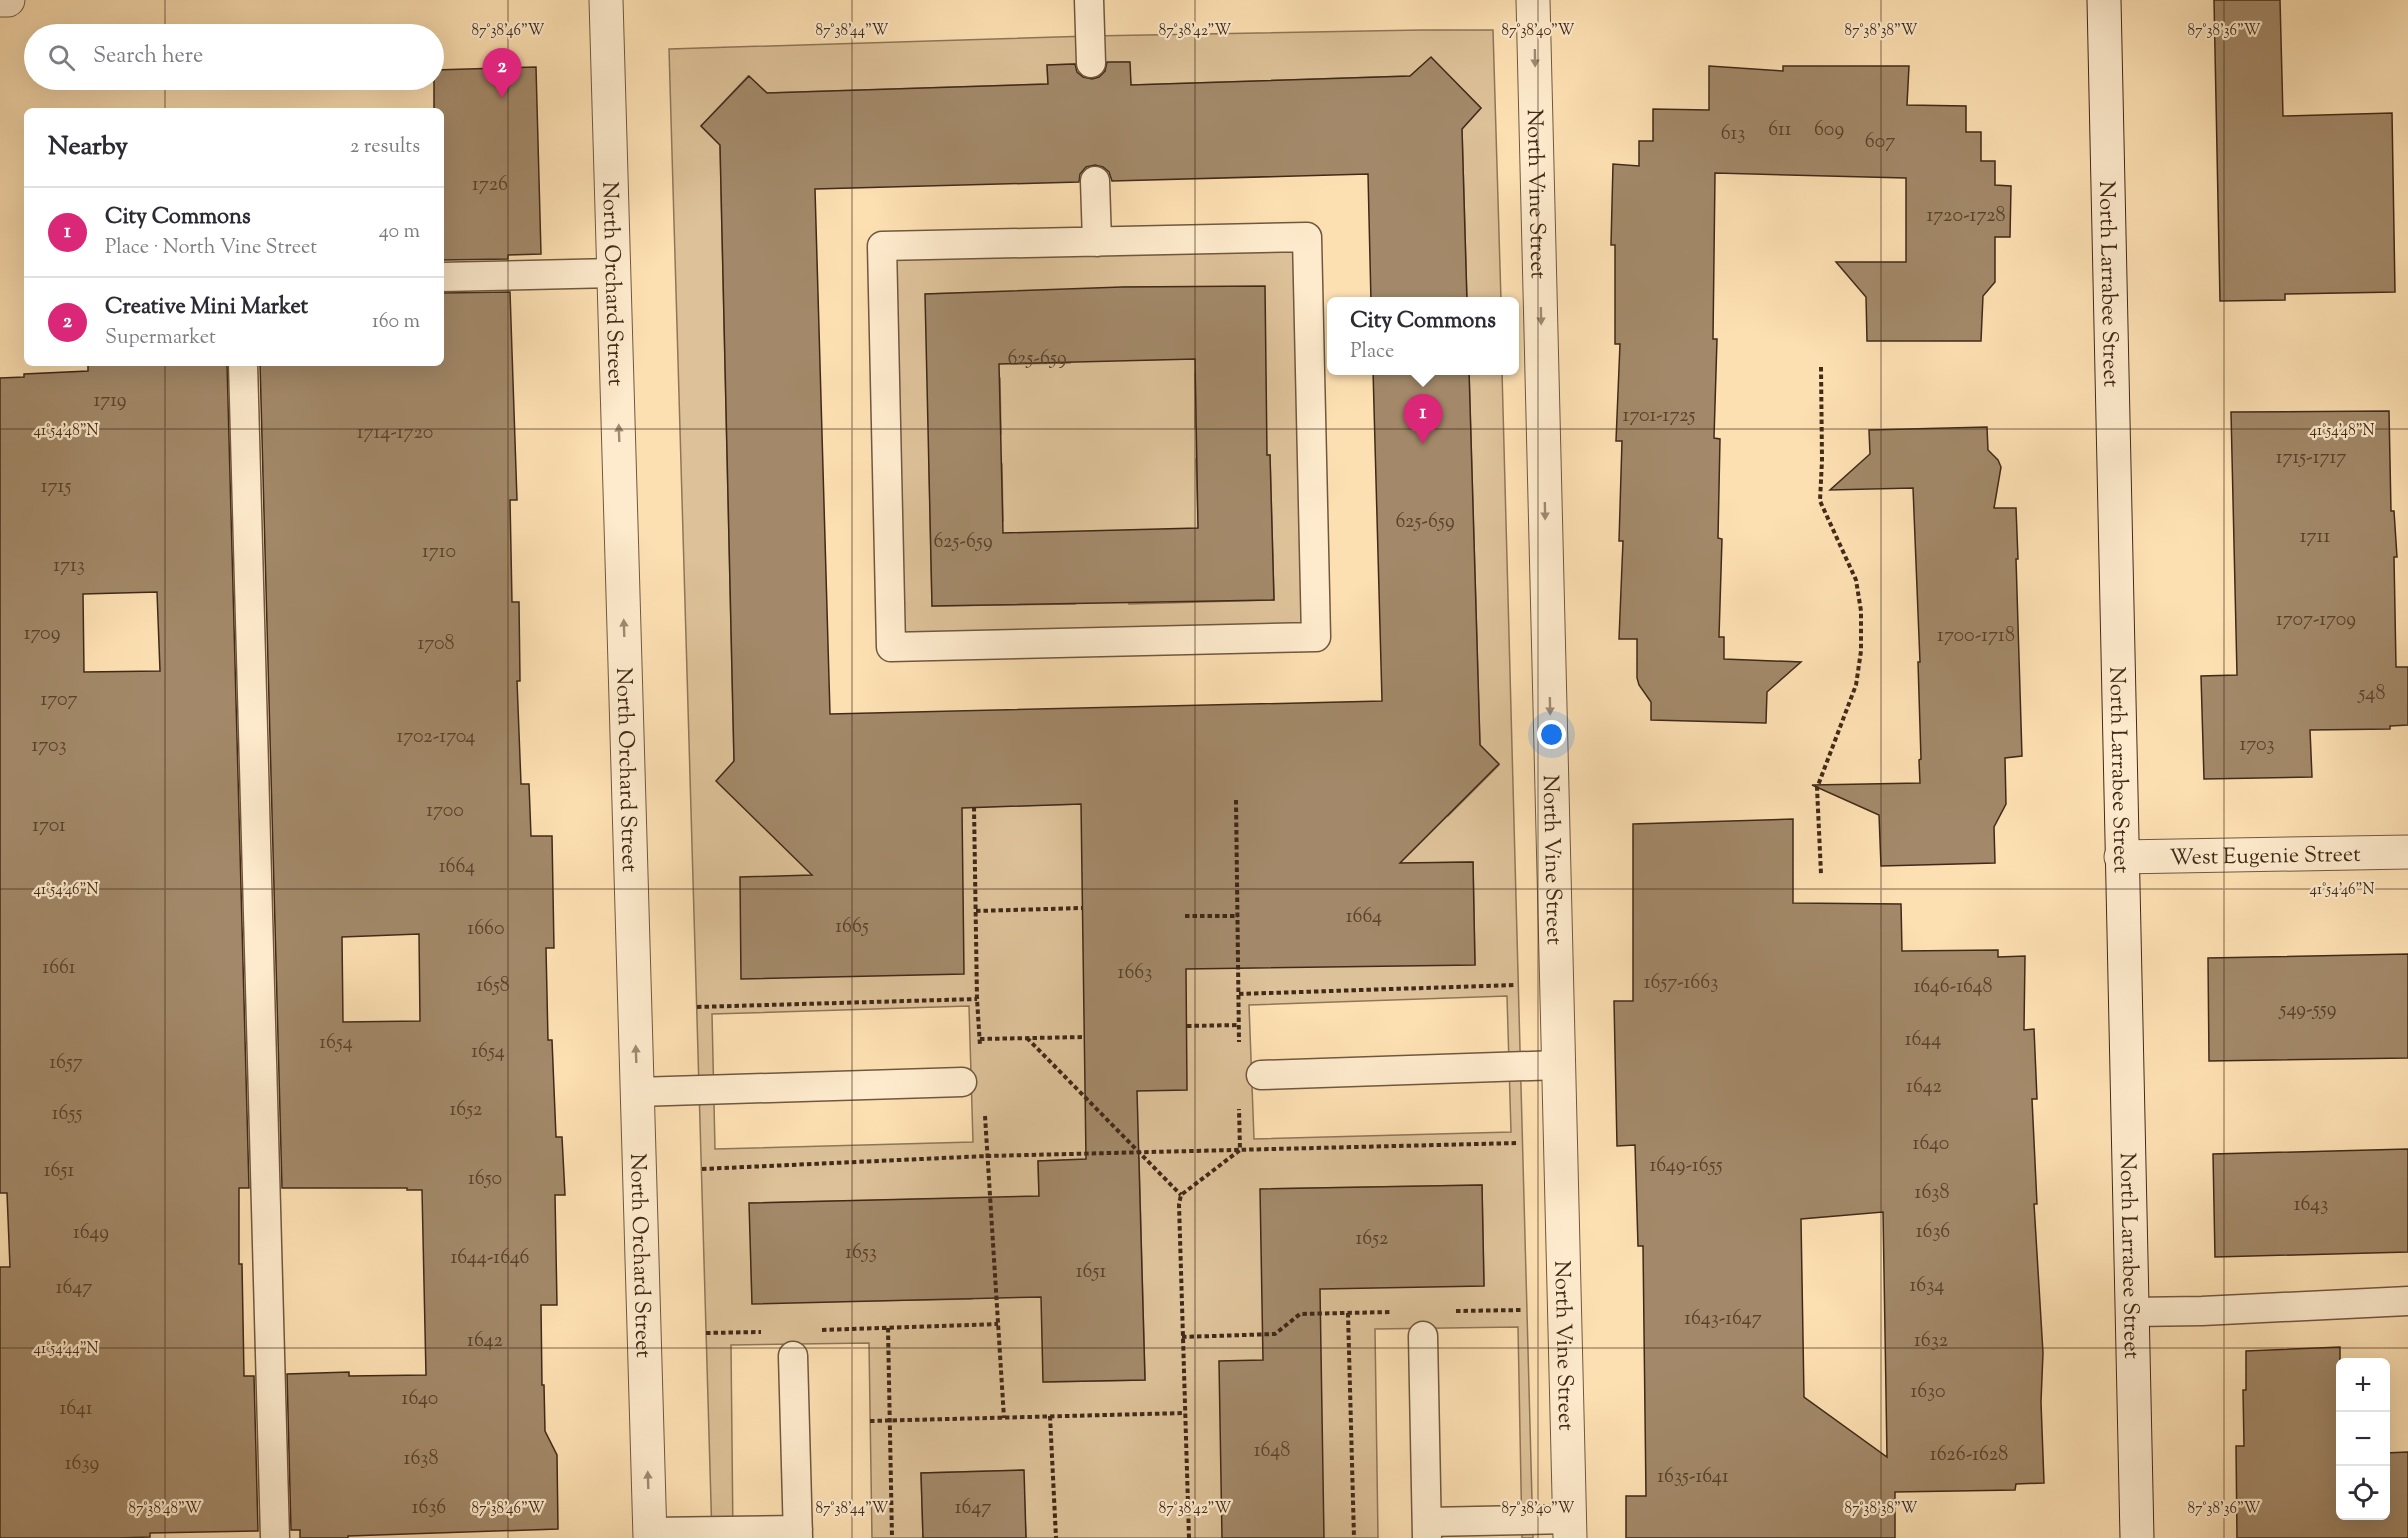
<!DOCTYPE html>
<html lang="en">
<head>
<meta charset="utf-8">
<style>
	:root { --surface:#fff; --page:#f2f2f3; --text:#2b2b33; --muted:#7c7c81; --line:#e1e1e2; --accent:#db2777 }
	body { margin:0; font-family:"Sorts Mill Goudy",serif; background:var(--page); color:var(--text) }
	.controls { position:absolute; right:18px; bottom:18px; display:grid; overflow:hidden; border-radius:9px; box-shadow:0 6px 24px #0002 }
	.controls button { width:54px; height:54px; display:grid; place-items:center; padding:0; border:0; border-bottom:2px solid var(--line); background:var(--surface); color:var(--text); font:30px sans-serif }
	.you { position:absolute; left:1552px; top:735px; width:21px; height:21px; margin:-15px; border:4px solid #fff; border-radius:50%; background:#1a73e8; box-shadow:0 0 0 9px #1a73e833 }
	.badge { display:grid; place-items:center; width:39px; height:39px; border-radius:50%; background:var(--accent); color:#fff; font-size:20px; font-weight:700 }
	.pin { position:absolute; translate:-50% -50px; filter:drop-shadow(0 2px 3px #0008) }
	.pin::after { content:''; position:absolute; top:32px; width:21px; height:18px; background:inherit; clip-path:polygon(0 0,100% 0,50% 100%) }
	.popup { position:absolute; left:1327px; top:297px; width:192px; height:78px; box-sizing:border-box; display:grid; place-content:center; border-radius:9px; background:var(--surface); filter:drop-shadow(0 2px 4px #0005); font-size:20px; white-space:nowrap; color:var(--muted) }
	.popup b { font-size:22px; color:var(--text) }
	.popup::after { content:''; position:absolute; left:50%; top:100%; margin-left:-12px; border:12px solid transparent; border-top-color:var(--surface) }
	.list { margin:0; padding:0; list-style:none }
	h2 { display:flex; justify-content:space-between; align-items:center; height:78px; margin:0; padding:0 24px; font-size:26px }
	h2 small { font-size:20px; font-weight:400; color:var(--muted) }
	.list li { display:grid; grid-template-columns:39px 1fr auto; gap:18px; align-items:center; box-sizing:border-box; height:90px; padding:0 24px; border-top:2px solid var(--line) }
	.list b { display:block; font-size:22px; white-space:nowrap }
	.list p { margin:0; font-size:20px; white-space:nowrap; color:var(--muted) }
	.list em { font-size:20px; font-style:normal; color:var(--muted) }
	.icon { flex:none; width:33px; height:33px; fill:none; stroke:currentColor; stroke-width:2; stroke-linecap:round; stroke-linejoin:round }
	.map { position:relative; flex:none; width:2408px; height:1538px; overflow:hidden }
	.search { position:absolute; background:var(--surface); box-shadow:0 6px 24px #0002; left:24px; top:24px; width:420px; height:66px; display:flex; align-items:center; gap:15px; box-sizing:border-box; padding:0 21px; border-radius:33px; color:var(--muted); font-size:22px }
	.panel { position:absolute; background:var(--surface); box-shadow:0 6px 24px #0002; left:24px; top:108px; width:420px; height:258px; border-radius:9px }
	.map>svg:first-child { display:block }
	.green { fill:#ddc198; stroke:#8f7658; stroke-width:1.5; fill-rule:evenodd }
	.building { fill:#a38969; stroke:#412a19; stroke-width:1.5; fill-rule:evenodd }
	.lines { fill:none; stroke-linecap:round; stroke-linejoin:round }
	.lane-casing { stroke:#70583f; stroke-width:31 }
	.street-casing { stroke:#70583f; stroke-width:35 }
	.secondary-casing { stroke:#412a19; stroke-width:35 }
	.path { stroke:#412a19; stroke-width:4; stroke-dasharray:4.5 3; stroke-linecap:butt }
	.lane { stroke:#feebcd; stroke-width:28 }
	.street { stroke:#feebcd; stroke-width:33 }
	.secondary { stroke:#feebcd; stroke-width:33 }
	.oneway { fill:#a08a73 }
	.ticks { fill:none; stroke:#412a19; stroke-width:1.5; stroke-opacity:0.45 }
	.labels { text-anchor:middle; stroke-width:4.5; stroke-linejoin:round; paint-order:stroke }
	.number-label { font-size:20px; fill:#5a422d }
	.street-label { font-size:22px; fill:#412a19; stroke:#feebcd }
	.ticks-label { font-size:15px; text-anchor:middle; fill:#412a19; stroke:#feebcd; stroke-width:4.5; stroke-linejoin:round; paint-order:stroke }
</style>
</head>
<body>
<div class="map">
<svg width="2408" height="1538" viewBox="0 0 2408 1538">
	<rect width="100%" height="100%" fill="#fde0b2"/>
	<filter id="stains"><feTurbulence type="fractalNoise" baseFrequency=".00333" numOctaves="4"/><feColorMatrix values="0 0 0 0 .2 0 0 0 0 .09 0 0 0 0 .02 0 0 0 .5 -.17"/></filter>
	<radialGradient id="worn" r=".72"><stop offset=".6" stop-color="#630" stop-opacity="0"/><stop offset="1" stop-color="#630" stop-opacity=".3"/></radialGradient>
	<!-- green -->
	<path class="green" d="M1421,30H1493L1501,301H1467L1462,129L1481,108L1431,58L1410,76L1131,85L1129,62L1047,65L1048,84L767,93L748,76L701,126L720,145L734,761L783,812L1428,795L1448,816L1499,765L1480,745L1469,371H1502L1533,1538H1522L1518,1327L1375,1329L1378,1538H1026L1023,1470L921,1473L923,1538H872L869,1343L731,1345L733,1538H712L669,49L1090,36ZM1473,862L1475,964L1253,866ZM1507,996L1511,1132L1254,1139L1249,1005ZM969,1006L973,1142L715,1149L712,1014ZM1139,1158L1145,1380L1044,1382L1038,1161ZM1482,1185L1484,1285L1260,1189H1261ZM970,1198L972,1299L752,1303L750,1203Z
		M1307,237L1316,637L891,647L882,246ZM1123,287H1264L1266,428L1195,429V373L1208,358L1194,346L1181,359L1124,360ZM1067,290L1070,363L1011,364L997,350L986,365L1000,378L1001,434L929,435L926,294ZM1270,455L1274,600L1129,604L1128,531L1184,529L1199,542L1210,529L1198,516L1196,459ZM929,464H1002L1003,521L989,534L1004,546L1015,533L1074,532L1075,604L932,606Z"/>
	<!-- building -->
	<path class="building" d="M2214,0H2280L2283,116L2392,113L2395,292L2285,294V300L2220,301Z
		M1431,57L1481,108L1462,129L1467,302H1371L1368,174L1112,181L1109,172L1103,167L1095,165L1086,167L1080,174L1079,182L815,189L830,714L1382,701L1373,370H1469L1480,745L1499,764L1400,863L1473,862L1475,965L1186,969L1187,1090L1137,1091L1145,1380L1043,1382L1041,1297L752,1304L749,1203L1039,1196L1038,1161L1086,1159L1081,804L962,808L964,974L741,979L740,877L812,875L716,781L734,761L720,145L701,126L749,76L767,93L1048,84L1047,65L1075,64L1077,72L1083,77L1092,79L1099,77L1105,71L1107,62H1130L1131,85L1410,76Z
		M1709,66L1783,71V66H1909L1907,105L1966,106V132H1981V161H1995V185L2011,186L2010,237H1995V282L1983,296L1981,341H1867L1866,297L1836,262H1906V178L1715,173L1713,339H1717L1714,438L1720,439L1718,538L1722,539L1719,637H1724V659L1801,662L1767,692L1766,723L1651,720V702L1639,685L1637,678V639H1619L1623,541H1619L1622,441H1616L1620,344H1615V245H1611L1613,164L1639,166V141H1653V109L1709,110Z
		M536,67L541,254L508,255V259L441,260V111H434V70Z
		M1265,286L1267,455H1270L1274,600L932,606L925,294L1122,287ZM1195,359L1198,528L1003,533L999,364Z
		M510,292L517,500H510L512,602H519L520,681H517L521,784H529L531,836H552L554,948H546L548,1040H552L556,1137H562L565,1195H555L557,1305H541L542,1385H544L545,1431L557,1455L558,1529L348,1536V1538H300V1530H291L287,1374L349,1372V1376L426,1375L422,1190H407V1188H282L260,363H441V293ZM419,934L420,1021L343,1022L342,937Z
		M88,363H227L249,1188H239V1264H242L244,1376H254L258,1531L150,1533V1537L118,1538H0V1267H10L7,1193H0V378L24,377V374L88,371ZM157,592L160,671L84,672L83,594Z
		M2389,411L2391,511H2394L2397,557H2394L2396,667H2408V725L2390,726V729L2310,730L2312,777L2204,779L2201,676L2237,675L2231,412Z
		M1987,427L1988,450L1998,460L2001,467L1994,508H2016L2018,559H2016L2022,756L2005,758L2006,804L1994,827L1995,863L1881,866L1879,815L1812,785L1920,783L1919,760L1921,759L1918,662H1920L1913,488L1830,490L1870,454L1869,430Z
		M1793,819V903L1901,904L1902,951L1998,950V957L2025,956L2024,1030L2034,1029L2037,1099H2032L2037,1204H2034L2043,1353L2041,1402L2044,1483L2016,1484L2015,1490L1895,1492V1538H1626V1496H1646L1643,1246H1638L1635,1145L1617,1146L1615,1050L1614,1001H1633V824ZM1883,1212L1885,1331L1887,1457L1804,1397L1801,1219Z
		M2408,954V1058L2209,1061L2208,958Z
		M2408,1149V1252L2215,1257L2213,1154Z
		M1482,1185L1484,1286L1320,1289L1324,1538H1222L1219,1361L1263,1360L1260,1189Z
		M2340,1347V1515H2385V1453L2408,1452V1538H2237L2236,1446H2244L2243,1390H2246V1351Z
		M1024,1470L1026,1538H923L921,1473Z"/>
	<g class="lines">
		<defs>
			<path id="lane" d="M1089,0L1091,63
				M1095,181L1097,242
				M1307,237L1316,637L891,647L882,246Z
				M441,277L614,273
				M243,363L275,1538
				M1261,1075L1559,1065
				M637,1092L962,1082
				M2132,1312L2202,1311L2408,1301
				M1423,1336L1427,1538
				M793,1356L798,1538
				M1427,1522L1569,1519
				M650,1532L798,1530"/>
			<g id="street">
				<path d="M0,0H8"/>
				<path id="s1" d="M606,0L650,1538"/>
				<path id="s2" d="M1533,0L1570,1538"/>
				<path id="s3" d="M2121,857L2408,852"/>
			</g>
			<g id="secondary">
				<path id="s4" d="M2104,0L2137,1538"/>
			</g>
		</defs>
		<!-- lane casing -->
		<use href="#lane" class="lane-casing"/>
		<!-- street casing -->
		<use href="#street" class="street-casing"/>
		<!-- secondary casing -->
		<use href="#secondary" class="secondary-casing"/>
		<!-- path -->
		<path class="path" d="M1821,367L1822,460L1820,501L1856,580L1861,611V651L1856,685L1817,788L1821,874
			M1236,800L1239,1042
			M974,807L977,999L980,1046
			M976,911L1082,908
			M1185,916H1238
			M1239,994L1515,985
			M697,1007L977,999
			M1187,1026L1239,1025
			M1027,1038L1181,1195
			M980,1039L1085,1037
			M985,1116L1004,1418
			M702,1169L987,1156L1519,1143
			M1456,1311L1523,1310
			M1348,1313L1354,1538
			M888,1328L892,1538
			M822,1330L998,1324
			M706,1333L761,1332
			M1182,1337L1275,1334L1300,1314L1391,1312
			M1050,1416L1056,1538
			M870,1421L1185,1413
			M1189,1538L1179,1204L1181,1195L1240,1150L1239,1109"/>
		<!-- lane -->
		<use href="#lane" class="lane"/>
		<!-- street -->
		<use href="#street" class="street"/>
		<!-- secondary -->
		<use href="#secondary" class="secondary"/>
	</g>
	<!-- one-way arrows -->
	<defs><path id="oneway-solid" d="M-6-.8H1V-3.2L6.5 0L1 3.2V.8H-6Z" transform="scale(1.5)"/></defs>
	<g class="oneway">
		<use href="#oneway-solid" transform="translate(1535 58) rotate(89)"/>
		<use href="#oneway-solid" transform="translate(1541 316) rotate(89)"/>
		<use href="#oneway-solid" transform="translate(619 433) rotate(-92)"/>
		<use href="#oneway-solid" transform="translate(1545 511) rotate(89)"/>
		<use href="#oneway-solid" transform="translate(624 628) rotate(-92)"/>
		<use href="#oneway-solid" transform="translate(1550 706) rotate(89)"/>
		<use href="#oneway-solid" transform="translate(636 1054) rotate(-92)"/>
		<use href="#oneway-solid" transform="translate(648 1480) rotate(-92)"/>
	</g>
	<!-- ticks -->
	<path class="ticks" d="M165,0V34M508,0V1538M852,0V1538M1195,0V1538M1538,0V1538M1881,0V1538M2224,0V1538M165,80V111M165,363V1538M0,429H2408M0,889H2408M0,1348H2408"/>
	<g class="labels">
		<!-- number labels -->
		<g class="number-label">
			<text x="1780" y="135">611</text>
			<text x="1829" y="135">609</text>
			<text x="1733" y="139">613</text>
			<text x="1880" y="147">607</text>
			<text x="490" y="190">1726</text>
			<text x="1966" y="221">1720-1728</text>
			<text x="1037" y="364">625-659</text>
			<text x="110" y="406">1719</text>
			<text x="1659" y="421">1701-1725</text>
			<text x="395" y="438">1714-1720</text>
			<text x="2311" y="463">1715-1717</text>
			<text x="56" y="492">1715</text>
			<text x="1425" y="527">625-659</text>
			<text x="2315" y="542">1711</text>
			<text x="963" y="547">625-659</text>
			<text x="439" y="557">1710</text>
			<text x="69" y="571">1713</text>
			<text x="2316" y="625">1707-1709</text>
			<text x="42" y="639">1709</text>
			<text x="1976" y="641">1700-1718</text>
			<text x="436" y="649">1708</text>
			<text x="2372" y="699">548</text>
			<text x="59" y="705">1707</text>
			<text x="436" y="742">1702-1704</text>
			<text x="2257" y="750">1703</text>
			<text x="49" y="751">1703</text>
			<text x="445" y="816">1700</text>
			<text x="49" y="831">1701</text>
			<text x="457" y="872">1664</text>
			<text x="1364" y="922">1664</text>
			<text x="852" y="932">1665</text>
			<text x="486" y="934">1660</text>
			<text x="59" y="973">1661</text>
			<text x="1135" y="978">1663</text>
			<text x="1681" y="988">1657-1663</text>
			<text x="493" y="991">1658</text>
			<text x="1953" y="992">1646-1648</text>
			<text x="2308" y="1015">549-559</text>
			<text x="1923" y="1045">1644</text>
			<text x="336" y="1048">1654</text>
			<text x="488" y="1057">1654</text>
			<text x="66" y="1068">1657</text>
			<text x="1924" y="1092">1642</text>
			<text x="466" y="1115">1652</text>
			<text x="67" y="1119">1655</text>
			<text x="1931" y="1149">1640</text>
			<text x="1686" y="1171">1649-1655</text>
			<text x="59" y="1176">1651</text>
			<text x="485" y="1184">1650</text>
			<text x="1932" y="1198">1638</text>
			<text x="2311" y="1210">1643</text>
			<text x="1933" y="1237">1636</text>
			<text x="91" y="1238">1649</text>
			<text x="1372" y="1244">1652</text>
			<text x="861" y="1258">1653</text>
			<text x="490" y="1263">1644-1646</text>
			<text x="1091" y="1277">1651</text>
			<text x="1927" y="1291">1634</text>
			<text x="74" y="1293">1647</text>
			<text x="1723" y="1324">1643-1647</text>
			<text x="485" y="1346">1642</text>
			<text x="1931" y="1346">1632</text>
			<text x="1928" y="1397">1630</text>
			<text x="420" y="1404">1640</text>
			<text x="76" y="1414">1641</text>
			<text x="1272" y="1456">1648</text>
			<text x="1969" y="1460">1626-1628</text>
			<text x="421" y="1464">1638</text>
			<text x="82" y="1469">1639</text>
			<text x="1693" y="1482">1635-1641</text>
			<text x="429" y="1513">1636</text>
			<text x="973" y="1513">1647</text>
		</g>
		<!-- street labels -->
		<g class="street-label">
			<text dy="8" stroke="none"><textPath href="#s2" startOffset="194">North Vine Street</textPath></text>
			<text dy="8" stroke="none"><textPath href="#s1" startOffset="284">North Orchard Street</textPath></text>
			<text dy="8" stroke="none"><textPath href="#s4" startOffset="284">North Larrabee Street</textPath></text>
			<text dy="8" stroke="none"><textPath href="#s1" startOffset="770">North Orchard Street</textPath></text>
			<text dy="8" stroke="none"><textPath href="#s4" startOffset="770">North Larrabee Street</textPath></text>
			<text dy="8" stroke="none"><textPath href="#s3" startOffset="144">West Eugenie Street</textPath></text>
			<text dy="8" stroke="none"><textPath href="#s2" startOffset="860">North Vine Street</textPath></text>
			<text dy="8" stroke="none"><textPath href="#s1" startOffset="1256">North Orchard Street</textPath></text>
			<text dy="8" stroke="none"><textPath href="#s4" startOffset="1256">North Larrabee Street</textPath></text>
			<text dy="8" stroke="none"><textPath href="#s2" startOffset="1346">North Vine Street</textPath></text>
		</g>
	</g>
	<g class="ticks-label">
		<text x="508" y="35">87°38'46"W</text>
		<text x="852" y="35">87°38'44"W</text>
		<text x="1195" y="35">87°38'42"W</text>
		<text x="1538" y="35">87°38'40"W</text>
		<text x="1881" y="35">87°38'38"W</text>
		<text x="2224" y="35">87°38'36"W</text>
		<text x="66" y="435">41°54'48"N</text>
		<text x="2342" y="435">41°54'48"N</text>
		<text x="66" y="894">41°54'46"N</text>
		<text x="2342" y="894">41°54'46"N</text>
		<text x="66" y="1353">41°54'44"N</text>
		<text x="165" y="1513">87°38'48"W</text>
		<text x="508" y="1513">87°38'46"W</text>
		<text x="852" y="1513">87°38'44"W</text>
		<text x="1195" y="1513">87°38'42"W</text>
		<text x="1538" y="1513">87°38'40"W</text>
		<text x="1881" y="1513">87°38'38"W</text>
		<text x="2224" y="1513">87°38'36"W</text>
	</g>
	<rect width="100%" height="100%" filter="url(#stains)"/>
	<rect width="100%" height="100%" fill="url(#worn)"/>
</svg>
<div class="controls">
<button>+</button>
<button>−</button>
<button><svg class="icon" aria-label="locate" viewBox="0 0 24 24"><circle cx="12" cy="12" r="6"/><path d="M12 2v4M12 18v4M2 12h4M18 12h4"/></svg></button>
</div>
<div class="you"></div>
<div class="pin badge" style="left:1423px;top:444px">1</div>
<div class="popup"><b>City Commons</b>Place</div>
<div class="pin badge" style="left:502px;top:98px">2</div>
<div class="search"><svg class="icon" aria-label="search" viewBox="0 0 24 24"><circle cx="10" cy="10" r="6"/><path d="M15 15l6 6"/></svg>Search here</div>
<section class="panel">
<h2>Nearby<small>2 results</small></h2>
<ul class="list">
<li><span class="badge">1</span><div><b>City Commons</b><p>Place · North Vine Street</p></div><em>40 m</em></li>
<li><span class="badge">2</span><div><b>Creative Mini Market</b><p>Supermarket</p></div><em>160 m</em></li>
</ul>
</section>
</div>
</body>
</html>
